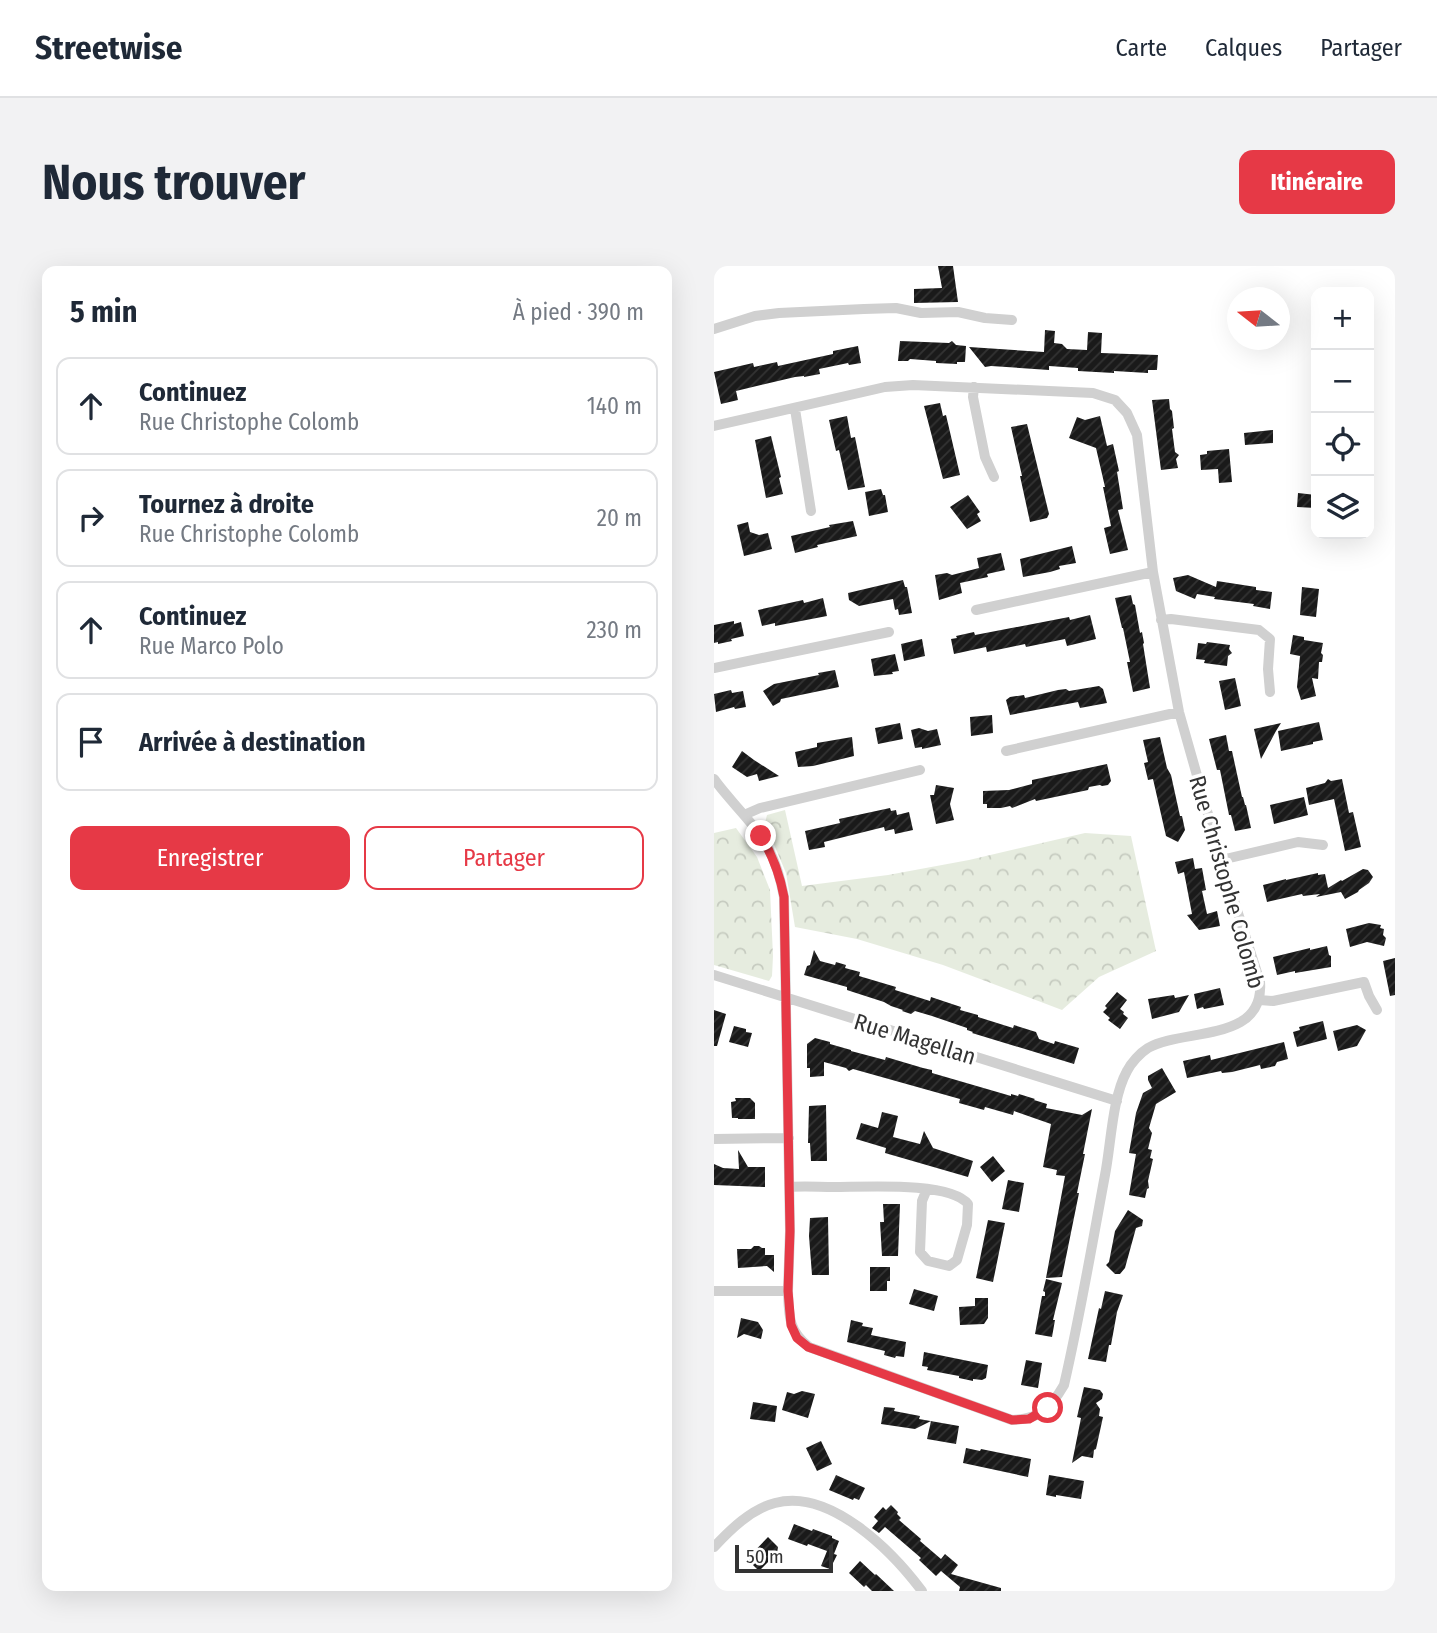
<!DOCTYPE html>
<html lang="fr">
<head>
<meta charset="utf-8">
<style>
	:root { --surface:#fff; --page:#f2f2f3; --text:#1f2937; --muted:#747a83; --line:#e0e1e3; --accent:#e63946 }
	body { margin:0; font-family:"Fira Sans Condensed",sans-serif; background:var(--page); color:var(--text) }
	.controls { position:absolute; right:21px; top:21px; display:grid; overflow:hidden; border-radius:14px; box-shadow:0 7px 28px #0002 }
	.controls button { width:63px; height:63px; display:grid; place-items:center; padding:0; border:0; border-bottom:2px solid var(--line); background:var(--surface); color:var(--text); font:35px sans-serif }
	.compass { position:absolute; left:513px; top:21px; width:63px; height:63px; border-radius:50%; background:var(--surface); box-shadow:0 7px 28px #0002; rotate:287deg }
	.scale { position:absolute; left:21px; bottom:18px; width:98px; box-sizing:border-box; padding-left:7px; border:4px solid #333; border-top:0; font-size:19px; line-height:24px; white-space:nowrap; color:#333; -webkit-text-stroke:5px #fff; paint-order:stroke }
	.stop { position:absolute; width:21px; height:21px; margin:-16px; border:5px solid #e63946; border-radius:50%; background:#fff }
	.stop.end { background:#e63946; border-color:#fff; box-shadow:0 2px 7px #0008 }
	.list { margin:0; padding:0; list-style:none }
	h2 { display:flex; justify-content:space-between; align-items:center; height:91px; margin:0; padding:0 28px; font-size:30px }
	h2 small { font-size:23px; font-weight:400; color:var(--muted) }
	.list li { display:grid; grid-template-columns:46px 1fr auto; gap:21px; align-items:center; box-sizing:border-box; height:98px; margin:0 14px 14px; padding:0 14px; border:2px solid var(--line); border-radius:14px }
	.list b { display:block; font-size:26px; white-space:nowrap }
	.list p { margin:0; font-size:23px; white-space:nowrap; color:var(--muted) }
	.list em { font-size:23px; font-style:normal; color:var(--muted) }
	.actions { display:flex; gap:14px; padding:21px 28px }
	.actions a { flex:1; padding:16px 0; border:2px solid var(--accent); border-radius:14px; text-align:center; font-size:24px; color:var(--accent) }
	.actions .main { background:var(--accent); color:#fff }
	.icon { flex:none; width:38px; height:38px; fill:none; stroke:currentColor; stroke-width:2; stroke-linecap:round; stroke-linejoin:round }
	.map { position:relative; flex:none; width:681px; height:1325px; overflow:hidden; border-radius:14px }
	header { display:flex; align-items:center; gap:42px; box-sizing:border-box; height:98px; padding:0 35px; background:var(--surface); border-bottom:2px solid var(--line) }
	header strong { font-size:33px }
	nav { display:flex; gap:38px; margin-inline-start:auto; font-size:24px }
	.intro { display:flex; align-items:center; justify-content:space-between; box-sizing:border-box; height:168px; padding:0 42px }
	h1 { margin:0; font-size:49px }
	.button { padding:18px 32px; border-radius:14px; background:var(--accent); color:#fff; font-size:24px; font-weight:700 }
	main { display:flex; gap:42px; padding:0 42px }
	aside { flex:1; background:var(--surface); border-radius:14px; box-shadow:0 7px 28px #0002 }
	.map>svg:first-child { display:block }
	.park { fill:url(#park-crowns) }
	.building { fill:url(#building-hatch) }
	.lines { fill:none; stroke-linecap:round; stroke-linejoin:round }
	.street { stroke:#d0d0d0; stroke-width:10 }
	.route { stroke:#e63946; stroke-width:9 }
	.labels { text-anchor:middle; stroke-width:7; stroke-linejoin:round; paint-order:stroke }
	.street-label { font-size:23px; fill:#333; stroke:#fff }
</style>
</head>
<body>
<header>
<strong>Streetwise</strong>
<nav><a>Carte</a><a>Calques</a><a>Partager</a></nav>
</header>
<div class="intro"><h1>Nous trouver</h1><a class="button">Itinéraire</a></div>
<main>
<aside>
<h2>5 min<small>À pied · 390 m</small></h2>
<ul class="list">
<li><svg class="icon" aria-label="ahead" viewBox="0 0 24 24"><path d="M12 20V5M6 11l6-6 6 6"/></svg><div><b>Continuez</b><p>Rue Christophe Colomb</p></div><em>140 m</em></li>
<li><svg class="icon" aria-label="right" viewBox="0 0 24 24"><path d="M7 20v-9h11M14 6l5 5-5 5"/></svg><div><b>Tournez à droite</b><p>Rue Christophe Colomb</p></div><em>20 m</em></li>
<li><svg class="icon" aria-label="ahead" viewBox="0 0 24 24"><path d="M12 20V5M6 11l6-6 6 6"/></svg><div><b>Continuez</b><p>Rue Marco Polo</p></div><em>230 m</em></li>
<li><svg class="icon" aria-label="arrive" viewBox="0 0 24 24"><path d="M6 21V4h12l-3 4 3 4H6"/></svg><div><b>Arrivée à destination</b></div></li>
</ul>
<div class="actions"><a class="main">Enregistrer</a><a>Partager</a></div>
</aside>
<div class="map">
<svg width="681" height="1325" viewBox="0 0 681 1325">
	<defs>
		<pattern id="park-crowns" width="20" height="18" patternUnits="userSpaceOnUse" patternTransform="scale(1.75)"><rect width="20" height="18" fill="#e6ecdf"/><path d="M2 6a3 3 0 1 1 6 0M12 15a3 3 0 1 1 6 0" fill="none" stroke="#c6cbc0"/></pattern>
		<pattern id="building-hatch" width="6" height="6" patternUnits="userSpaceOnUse" patternTransform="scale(1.75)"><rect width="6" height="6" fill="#1a1a1a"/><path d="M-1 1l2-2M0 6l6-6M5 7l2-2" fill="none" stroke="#333"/></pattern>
	</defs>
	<rect width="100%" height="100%" fill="#fff"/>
	<!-- park -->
	<path class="park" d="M71,544L88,620L174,609L255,594L371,567L417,570L442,685L385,711L348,744L229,699L143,673L81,661L72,607L51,557L53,549Z
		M22,562L43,591L56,624L59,690L58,710L55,715L0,699V567Z"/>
	<!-- building -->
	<path class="building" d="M224,0H239L244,36L200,37V23L228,22Z
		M331,64L341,65L340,77L348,78L353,83L373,84L374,66L388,67L387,87L444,89L443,104H434V107L400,105V107L364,105V102L335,100V104L277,100L271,101L255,81L330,86Z
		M186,75L235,77L238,75L242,79L252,80L251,96H243V98L222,97V95L196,93L194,95H184Z
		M144,80L147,97L135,99L134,97L105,103L106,108L90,111V110L81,111L22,125L24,134L7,138L0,106L39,97L40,101L63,96L64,100L119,88V85Z
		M455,133L456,143L458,145L460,162L458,163L461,186L465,189L462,193L464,202L447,204L438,134Z
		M226,137L229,150L232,149L246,209L229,213L210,140Z
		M133,150L137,172L141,171L151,221L134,224L125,184L122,185L115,154Z
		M386,150L393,180L399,178L405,205L403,206L409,243L404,244L414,284L396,288L390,262L397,260L389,221H391L382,182L355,172L363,151L371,154Z
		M313,158L335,248L333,252L316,256L306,210H308L297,161Z
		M559,164V177L531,179L530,167Z
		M57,170L67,211L65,212L69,228L52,232L41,174Z
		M515,183L518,216L505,217L504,203L487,204L486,189L493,188V185Z
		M167,223L169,229H171L174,246L155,250L151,226Z
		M584,227L602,229V242L583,241Z
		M254,229L266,246L263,248L267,255L253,263L236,241Z
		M139,255L143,270L103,279L104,281L81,287L77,270L116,261L115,259Z
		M34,256L36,266L45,269L54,267L58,283L30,290L23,259Z
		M358,280L362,297L345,300L346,303L336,306L309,311L306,293Z
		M287,287L291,304L273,308L274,311L246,317L248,327L225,334L221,309L233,307L238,309L265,302L263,292Z
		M474,309L502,321L503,315L542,321V324L558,326L556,343L539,340L540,338L500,333L501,331L483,328L481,333L462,325L459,312Z
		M189,314L191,321H193L198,347L185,349L184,343L181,344L179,333L145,340L135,334L134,327Z
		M588,321L605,323L602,351L586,349Z
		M417,329L419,338L421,339L426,367L428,366L430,377L429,378L436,422L419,426L413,396H416L409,362H408L401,332Z
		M109,332L113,350L61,360V357L48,360L44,344L89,334L90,337Z
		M376,349L382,373L353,380L351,373L312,381L311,378L273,386L272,381L240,388L237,373L243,372L242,370L260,366L261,369L355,351L356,354Z
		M20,355V358L27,356L30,370L17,373L18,375L4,378V376L0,377V359Z
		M579,369L590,371V374L609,377L607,387L609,389L608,396H605L604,413L598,412L602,430L587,434L583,421L586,390L576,388Z
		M208,373L211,390L190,395L187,378Z
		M493,376L516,379L515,383L518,387L514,390L513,400L490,397L491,394L482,393L484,377L492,378Z
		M181,388L185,405L178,406L179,408L160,410L157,393Z
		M121,404L125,421L67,433L66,436L59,440L49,425L60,418L105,409L104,407Z
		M521,412L527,440L511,444L505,415Z
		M385,420L389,423L393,437L366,442L364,436L296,449L292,434L296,431L310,429L311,432L344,424L352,423L355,425Z
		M17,424L18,427L29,425L32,441L21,443L20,441L2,446L0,428Z
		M278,449L279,467L257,470L256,451Z
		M605,456L609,474L599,476V478L567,485L564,465Z
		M186,457L189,473L164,478L161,462Z
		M567,457L562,465L547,493L540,463Z
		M205,462L214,465L223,463L227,479L208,483V481L201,482L197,464Z
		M512,469L515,485H518L528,531H529L531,539H532L537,562L521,565L517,549H515L506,504H503L495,473Z
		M138,471L140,490L99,500L84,501L81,486L103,481V477Z
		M446,471L453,502L457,509L466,550H468L471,564L464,576L452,570L439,513L434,514L430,497L434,496L429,474Z
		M28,485L40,494L65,510L45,515L43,508L33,511L18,501Z
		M393,498L397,515L394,519L388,520L386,519L375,521L374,524L322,535L321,533L298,542L296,540L287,542H273V538H269V525L295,524L318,518V514Z
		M614,513L617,515L628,513L635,547L639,546L647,581L631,585L620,533L595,539L592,522L611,517Z
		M222,519L240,522L236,538L240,554L222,558L216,529H220Z
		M590,531L594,549L560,558L556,539Z
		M176,542L177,545L182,544L183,549L195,546L199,564L181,568L180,563L171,565L170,561L110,576L111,581L95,584L91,565L126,557L125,553Z
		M479,592L481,603L488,602L492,624L488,625L493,648L503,645L506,660L485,664L473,649L478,648L470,606L464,608L461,596Z
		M649,603L654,604L659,611L655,617L645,624L644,626L631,633L627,626L602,631L606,628L589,630L588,628L553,636L549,619L572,613V614L604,607V609L611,608L614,622L627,614L628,615Z
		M655,657L667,659L666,662L670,663L669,669L672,672L670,680L653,676L636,681L632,663Z
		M613,680L615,689L617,690V701L581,707V705L563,709L559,691L596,682V684Z
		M100,684L106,695L121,699L122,696L132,699L131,702L146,706L145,710L182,721L181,724L216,735L217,731L247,741L246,744L264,749V751L299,762L300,759L322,766L325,773L340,778L341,775L365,782L360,798L258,767L259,766L253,764V762L218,750L201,745L197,748L188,745L189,744L177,740L170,736L139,726L133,724V721L90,709L93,700L96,699Z
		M681,692V729L676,730L669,695Z
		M506,722L510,739L490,743L489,741L483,743L480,728Z
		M403,726L413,734L406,743L410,746L409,748L414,752L406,763L394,754L396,752L389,746L393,742L391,740Z
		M460,729L461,732L475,729L465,746L438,753L434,733Z
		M0,744L12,748L3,780H0Z
		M609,755L613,773L583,781L579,766L586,764L585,761Z
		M643,759L652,764L643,780L624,785L619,765Z
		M20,760L32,763V766L38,767L34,781L15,776Z
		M101,772L116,776V778L137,784V785L171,794L172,791L209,802L218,804V807L297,830V828L304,830L305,828L321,833L320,834L333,838L332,842L368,849L378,843L369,888H371L363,927H365L348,1011L332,1012L351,910L342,909L343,904L329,901L337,858L300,845L299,849L271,841L270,844L245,837L246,833L139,803L135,805L132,802L110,796V810L96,811V802H93V778Z
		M570,776L574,793L563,796L561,800L547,803L546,799L518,806L508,807L507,805L473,812L469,795L496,789L497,794Z
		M448,802L462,826L442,838L435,862L438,867L434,883L438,884L436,892L439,893L434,915L435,922L433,923L431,932L415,929L422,888L415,887L422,847L429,827L438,822L434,814V810Z
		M21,832H36L41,837V853H24V852H18L17,836L22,835Z
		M112,839L113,895H97L96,877H94L95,840Z
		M168,846L184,850L179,871L206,878L210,865L219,882L259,895L254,911L171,887L172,882L142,873L147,857L164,862Z
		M24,884L34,901H51V921L0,919V898L9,902L25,903Z
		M279,890L291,905L278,916L266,901Z
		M294,914L310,917L305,946L288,943Z
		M169,938H186L184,990H168L166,956H170Z
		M414,944L429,954L428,960L422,962L411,1002L406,1008H401L392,999L395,996L401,965Z
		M114,951L115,1009H98L95,970L96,952Z
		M274,954L291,957L279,1016L262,1012Z
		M40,980H45L48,982H51V989H60V1006L53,1000L24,1002L23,983H37Z
		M156,1001H176V1015H173V1025H156Z
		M332,1013L348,1017L339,1054H341L338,1071L321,1068L328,1030H331V1026L329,1025Z
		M200,1023L224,1030L220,1045L195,1038Z
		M391,1025L409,1029L403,1046L397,1079H395L392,1096L374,1093L385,1042L387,1043Z
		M261,1032H274V1052L270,1058L246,1059L245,1041L261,1040Z
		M27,1052L44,1056L49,1064L47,1073L30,1068L23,1072Z
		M137,1054L149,1057L148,1060L159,1062L157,1069L192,1076L190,1091L182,1090L181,1092L170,1089L171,1085L133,1076Z
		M210,1086L274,1099L272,1112L268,1114L259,1113V1115L245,1112V1110L213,1104L214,1101L208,1100Z
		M312,1094L328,1097L324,1122L307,1119Z
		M370,1121L386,1124L389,1128L388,1133L382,1137L386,1143L385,1150L389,1151L382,1183L380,1184L379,1192L368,1190L358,1197L367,1152L363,1151Z
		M88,1125L101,1128L94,1152L68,1144L73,1126L80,1128Z
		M39,1136L63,1140L61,1156L36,1153Z
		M170,1141L181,1142L180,1145L206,1150L205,1153L245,1160L242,1178L213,1173L217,1155L201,1163L167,1158Z
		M107,1175L118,1198L103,1205L92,1182Z
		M252,1182L266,1185L267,1183L317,1193L314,1211L249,1197Z
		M122,1209L151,1222L145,1234L140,1232L139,1234L115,1224Z
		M335,1209L370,1215L367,1233L342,1229V1231L332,1229Z
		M177,1239L184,1246L183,1248L187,1252L185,1254L207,1273L206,1275L227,1293L231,1288L244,1299L237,1308L287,1322V1325H245L246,1321L227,1305L222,1310L205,1294L207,1292L171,1261L165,1267L158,1262L164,1255L160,1251L169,1241L172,1244Z
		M80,1258L98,1265L99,1263L118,1270V1272L125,1275L120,1288L123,1289L116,1303L107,1300L113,1285L94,1278L93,1280L74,1273Z
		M54,1271L64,1281L63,1287L45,1305L33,1293Z
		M146,1295L161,1309L162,1308L180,1325H158L152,1319L150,1321L135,1307Z"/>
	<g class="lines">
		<!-- street -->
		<path class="street" d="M0,63L41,50L65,47L150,43L182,42L207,47L244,46L271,52L298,54
			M260,121L259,131L271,191L280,211
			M81,143L97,245
			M0,160L171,121L199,119L379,127L401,134L413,147L423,169L439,306L465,446L507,594L546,716C551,777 469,762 434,782C426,787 417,797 413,805C398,832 397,879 391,909C378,979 366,1050 350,1119C336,1143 326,1153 298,1154L95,1081C74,1064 75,1050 74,1025
			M262,344L439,306
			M447,354L457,353L545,364L556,373L554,403L556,426
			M0,402L175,366
			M292,485L465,446
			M0,513C17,537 41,557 55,584C63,599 67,615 70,631L76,965L74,1025H0
			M30,549L46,542L206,504
			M507,594L584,576L609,579
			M0,709L403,835
			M546,734L559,735L650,716L655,730L663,744
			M0,873L75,872
			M76,921C90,920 105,921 120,921C149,921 236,915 254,938L253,959L243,994L235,1000L214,995L206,986L208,935L213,923
			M0,1281C16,1264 37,1243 61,1237C116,1222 178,1285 208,1325"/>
	</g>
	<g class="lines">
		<!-- route -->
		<path class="route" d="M47,570C59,590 66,609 70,631L76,965L74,1025L77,1059L83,1072L94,1081L298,1154L315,1153L334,1142"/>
	</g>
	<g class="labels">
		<!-- street labels -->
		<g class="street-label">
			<text transform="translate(513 616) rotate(74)" y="8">Rue Christophe Colomb</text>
			<text transform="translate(201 773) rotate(17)" y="8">Rue Magellan</text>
		</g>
	</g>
</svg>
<div class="controls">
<button>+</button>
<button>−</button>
<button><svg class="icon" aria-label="locate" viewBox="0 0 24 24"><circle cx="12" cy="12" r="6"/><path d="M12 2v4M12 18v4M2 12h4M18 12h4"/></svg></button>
<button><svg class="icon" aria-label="layers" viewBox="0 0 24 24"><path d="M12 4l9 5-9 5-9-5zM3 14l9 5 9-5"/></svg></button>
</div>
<svg class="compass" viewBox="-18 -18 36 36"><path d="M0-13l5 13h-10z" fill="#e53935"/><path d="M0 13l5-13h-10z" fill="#747a83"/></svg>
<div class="scale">50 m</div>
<div class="stop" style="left:334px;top:1142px"></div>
<div class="stop end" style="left:47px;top:570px"></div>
</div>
</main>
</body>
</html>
